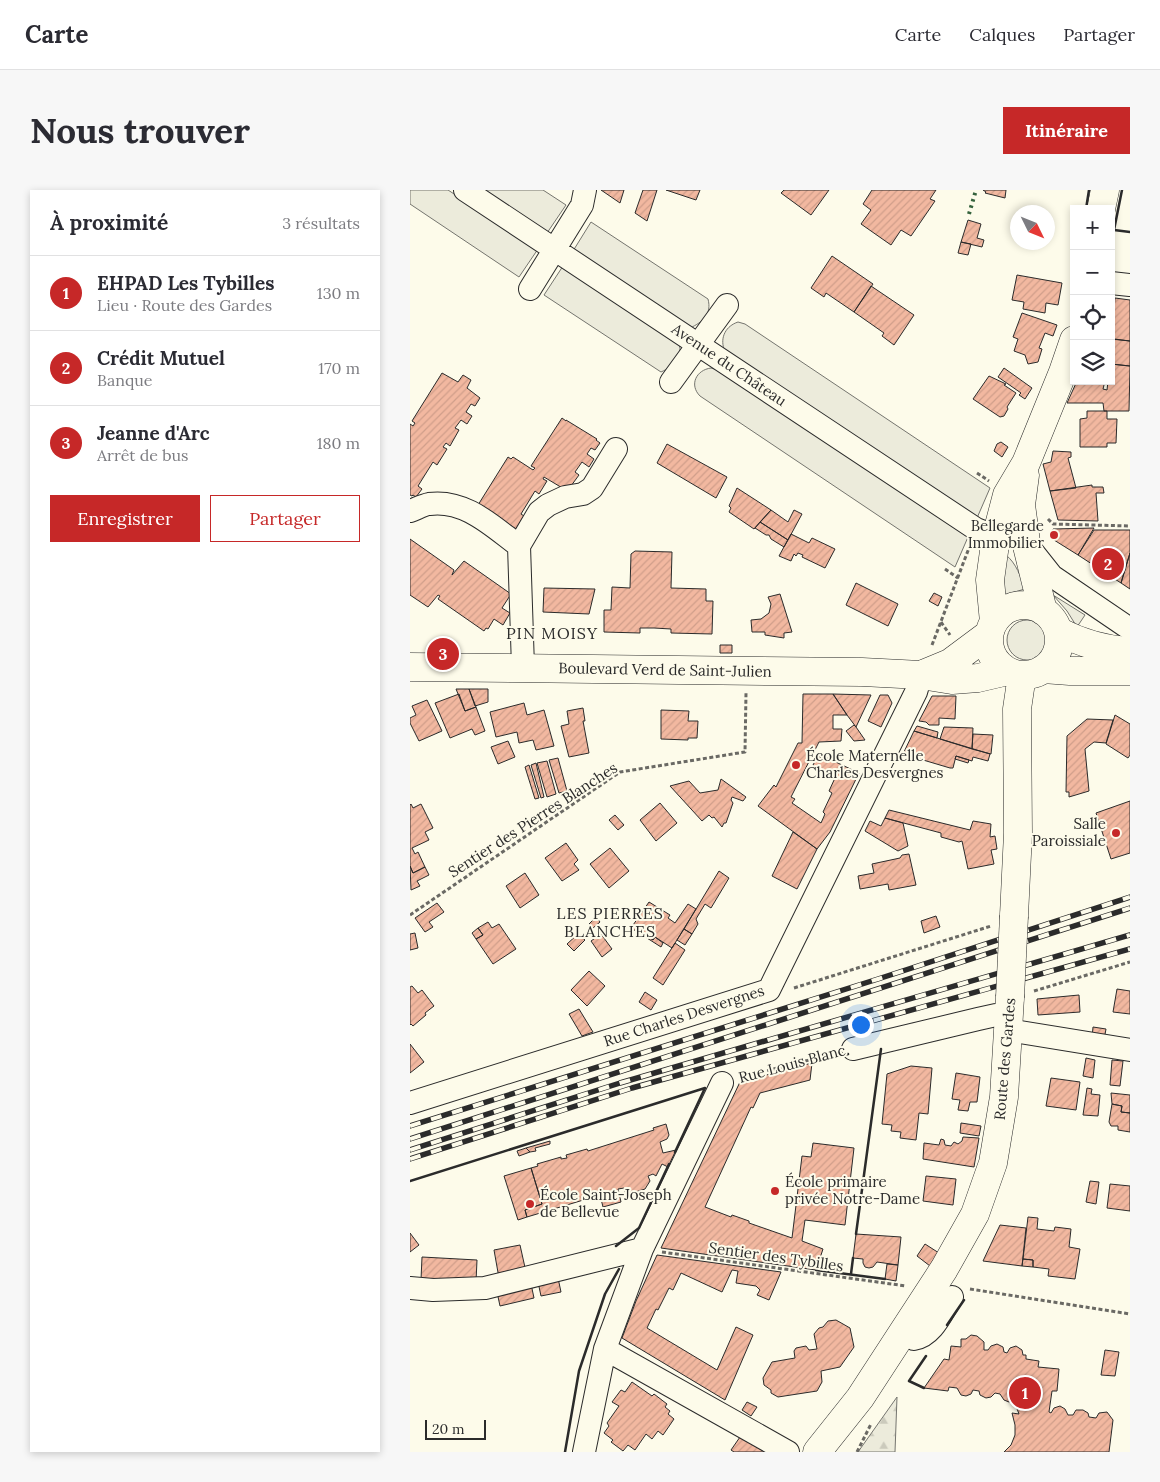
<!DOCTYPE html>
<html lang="fr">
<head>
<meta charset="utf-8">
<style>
	:root { --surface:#fff; --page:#f7f7f7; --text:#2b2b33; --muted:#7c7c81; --line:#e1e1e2; --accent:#c62828 }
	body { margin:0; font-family:Lora,serif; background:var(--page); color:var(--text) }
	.controls { position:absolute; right:15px; top:15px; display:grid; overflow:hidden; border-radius:0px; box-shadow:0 2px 8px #0003 }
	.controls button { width:45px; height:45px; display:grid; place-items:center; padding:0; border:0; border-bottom:1px solid var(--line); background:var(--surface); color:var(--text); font:25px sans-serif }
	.compass { position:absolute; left:600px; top:15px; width:45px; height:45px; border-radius:50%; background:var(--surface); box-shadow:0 2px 8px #0003; rotate:133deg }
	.scale { position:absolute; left:15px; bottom:12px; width:61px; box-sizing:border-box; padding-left:5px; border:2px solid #2b2b2b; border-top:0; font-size:14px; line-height:18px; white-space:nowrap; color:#2b2b2b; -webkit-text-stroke:4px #fdfbea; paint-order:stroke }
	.you { position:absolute; left:450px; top:834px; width:18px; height:18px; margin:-12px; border:4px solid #fff; border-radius:50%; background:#1a73e8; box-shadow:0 0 0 8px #1a73e833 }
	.badge { display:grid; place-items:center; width:32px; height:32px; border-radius:50%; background:var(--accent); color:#fff; font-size:16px; font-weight:700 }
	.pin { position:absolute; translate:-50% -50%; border:2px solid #fff; box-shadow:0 1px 5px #0006 }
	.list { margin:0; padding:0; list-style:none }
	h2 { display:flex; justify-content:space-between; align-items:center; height:65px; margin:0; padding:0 20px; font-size:21px }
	h2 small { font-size:16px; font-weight:400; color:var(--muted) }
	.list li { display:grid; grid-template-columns:32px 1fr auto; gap:15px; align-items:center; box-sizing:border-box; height:75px; padding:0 20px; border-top:1px solid var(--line) }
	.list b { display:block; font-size:19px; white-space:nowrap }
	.list p { margin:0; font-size:16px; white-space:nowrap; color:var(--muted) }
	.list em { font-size:16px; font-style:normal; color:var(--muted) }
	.actions { display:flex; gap:10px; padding:15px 20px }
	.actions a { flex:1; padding:11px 0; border:1px solid var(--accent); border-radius:0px; text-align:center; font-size:18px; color:var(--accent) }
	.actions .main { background:var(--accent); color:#fff }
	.icon { flex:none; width:28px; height:28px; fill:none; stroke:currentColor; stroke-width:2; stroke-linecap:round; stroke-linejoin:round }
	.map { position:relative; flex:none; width:720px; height:1262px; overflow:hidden; border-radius:0px }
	header { display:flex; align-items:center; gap:30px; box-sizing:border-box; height:70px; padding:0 25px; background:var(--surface); border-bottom:1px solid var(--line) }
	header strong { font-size:24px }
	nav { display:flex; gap:28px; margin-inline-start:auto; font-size:18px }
	.intro { display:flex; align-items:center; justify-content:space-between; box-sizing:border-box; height:120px; padding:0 30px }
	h1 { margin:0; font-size:35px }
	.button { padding:12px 22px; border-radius:0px; background:var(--accent); color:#fff; font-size:18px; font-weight:700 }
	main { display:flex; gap:30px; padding:0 30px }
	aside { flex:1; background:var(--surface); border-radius:0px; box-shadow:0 2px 8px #0003 }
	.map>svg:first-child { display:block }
	.green { fill:#ecebdb; stroke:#74746e }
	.forest { fill:url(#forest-firs); stroke:#74746e }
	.building { fill:url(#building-hatch); stroke:#2b2b2b }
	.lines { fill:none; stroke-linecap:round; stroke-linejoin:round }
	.minor-casing { stroke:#2b2b2b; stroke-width:24 }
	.major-casing { stroke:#2b2b2b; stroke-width:29 }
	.path { stroke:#6a6964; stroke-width:3; stroke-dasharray:4 2.5; stroke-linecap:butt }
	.minor { stroke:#fdfbea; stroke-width:22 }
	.major { stroke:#fdfbea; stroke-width:28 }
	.rail-casing { stroke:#2b2b2b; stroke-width:5.5 }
	.rail { stroke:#fdfbea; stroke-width:4; stroke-dasharray:11; stroke-linecap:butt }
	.major-bridge-casing { stroke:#2b2b2b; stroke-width:29; stroke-linecap:butt }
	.major-bridge { stroke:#fdfbea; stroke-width:28 }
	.hedge { stroke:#34623c; stroke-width:4; stroke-dasharray:2.5 4; stroke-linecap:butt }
	.wall { stroke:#2b2b2b; stroke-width:2.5 }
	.poi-dot { fill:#c62828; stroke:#fdfbea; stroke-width:2 }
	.labels { text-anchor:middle; stroke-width:4; stroke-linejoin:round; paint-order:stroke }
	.street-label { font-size:15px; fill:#2b2b2b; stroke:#fdfbea }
	.poi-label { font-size:15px; fill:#2b2b2b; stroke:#fdfbea; text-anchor:start }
	.neighbourhood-label { font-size:16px; letter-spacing:1px; fill:#2b2b2b; stroke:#fdfbea }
</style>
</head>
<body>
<header>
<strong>Carte</strong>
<nav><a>Carte</a><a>Calques</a><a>Partager</a></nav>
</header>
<div class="intro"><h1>Nous trouver</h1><a class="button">Itinéraire</a></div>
<main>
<aside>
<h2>À proximité<small>3 résultats</small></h2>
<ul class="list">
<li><span class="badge">1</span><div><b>EHPAD Les Tybilles</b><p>Lieu · Route des Gardes</p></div><em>130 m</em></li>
<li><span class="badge">2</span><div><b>Crédit Mutuel</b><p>Banque</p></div><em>170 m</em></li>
<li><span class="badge">3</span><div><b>Jeanne d'Arc</b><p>Arrêt de bus</p></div><em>180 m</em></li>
</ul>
<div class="actions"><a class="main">Enregistrer</a><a>Partager</a></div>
</aside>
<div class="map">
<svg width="720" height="1262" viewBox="0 0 720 1262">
	<defs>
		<pattern id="forest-firs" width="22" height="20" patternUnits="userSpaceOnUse" patternTransform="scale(1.25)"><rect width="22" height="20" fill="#ecebdb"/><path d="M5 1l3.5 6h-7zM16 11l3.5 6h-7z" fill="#cbcabc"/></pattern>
		<pattern id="building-hatch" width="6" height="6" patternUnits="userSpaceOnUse" patternTransform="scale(1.25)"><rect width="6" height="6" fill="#f2b8a0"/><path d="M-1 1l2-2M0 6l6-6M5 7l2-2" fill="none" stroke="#d09e8a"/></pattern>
	</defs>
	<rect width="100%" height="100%" fill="#fdfbea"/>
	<!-- green -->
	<path class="green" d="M0,0H38L128,59L109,87L0,14Z
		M72,0H133L156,15L137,43Z
		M181,32L298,109C302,124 293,132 280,138L163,61Z
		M153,76L269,153C273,169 264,176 251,182L134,105Z
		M328,132L335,134L580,298L567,328L314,159C310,147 316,136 328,132Z
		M301,178L308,180L558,347L545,377L290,206C279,195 286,180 301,178Z
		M593,365H596C606,373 611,387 615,399L594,405Z
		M643,405L675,425L667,437L657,421Z
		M597 450a20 20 0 1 1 40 0a20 20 0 1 1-40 0Z"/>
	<!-- forest -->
	<path class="forest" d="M487,1207L485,1262H448Z"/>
	<!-- building -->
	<path class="building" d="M191,0H214L210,13Z
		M233,0H247L237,31L225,23Z
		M256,0H290L286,10Z
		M374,0H419L401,25L371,3Z
		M462,0H526L520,9L525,11L501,46L491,40L481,55L451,34L461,20L453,14Z
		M573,0H596L595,8L575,3L576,2Z
		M558,30L571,34L567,48L574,50L572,57L551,52Z
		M551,52L561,54L558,65L548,63Z
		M422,66L463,94L444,122L416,103L414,107L401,98Z
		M607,85L652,93L648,115L636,113L635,123L613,119L614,112L602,110Z
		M461,96L504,125L484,155L472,146L474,143L444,122Z
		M705,108L720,110V151L701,149Z
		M612,123L647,135L643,146L635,143L629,158L632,159L628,172L618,174L615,165L604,161L608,149L603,147Z
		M704,149L720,151V176L701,174Z
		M701,174L720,176L719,221H694L693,213H657L667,191H692L694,195L693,199L697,200L698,191H701Z
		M594,178L622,198L615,209L609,205L611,203L588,187Z
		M32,183L48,192L53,185L61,190L57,198L70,208L65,216L61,214L56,222L62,226L57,234L51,230L45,238L49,240L40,256L36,253L33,257L37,259L27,275L23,272L8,296L12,299L6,307L3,305L2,306L0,305V234L3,236L5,233L2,231Z
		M579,186L596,194L594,195L606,203L597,217L598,219L594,226L590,227L563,209Z
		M677,221H697V229H707L706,253H697V257H670V229L677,228Z
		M152,228L156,231V230L187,249L186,250L190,253L185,260L181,258L177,264L184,269L179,277L172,272L165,282L169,285L158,300L154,299L134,287L133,289L137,291L129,304L125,301L111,324L114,326L106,339L68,315L98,267L101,269L103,267L123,280L125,278L121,276Z
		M591,252L598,257L592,267L584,261L587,254Z
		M257,254L317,287L306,308L247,273Z
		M643,261L661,262V267L658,268L666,298L640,301L633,274L641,272Z
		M682,295V297H693L694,303H686L688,331L648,330L640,301Z
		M327,298L361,320L344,339L319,322L321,318L319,316Z
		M361,320L378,332L384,320L392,324L378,350L350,332Z
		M350,332L378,350L374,357L361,349L359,345H356L345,338Z
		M684,338L668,365L644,350L643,339Z
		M684,340H720V363L711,393L668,365Z
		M381,344L399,353L402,348L425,359L415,378L392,367L393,365L388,363L386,366L384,364L381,371L369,366Z
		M0,349L44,380L42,385L54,371L101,404L92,418L100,423L93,435L84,429L78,439L76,438L74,441L28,409L30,406L28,405L18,417L0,405Z
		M225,361L262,362L261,398L296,399V411H303L302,444L261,443V439L244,438H230V443L194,442V420H201L202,397L220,398L221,364Z
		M720,363V399L711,393Z
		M446,393L488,414L478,436L436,415Z
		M134,398L185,399L179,424L133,422Z
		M524,403L532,407L528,416L519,411Z
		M370,404L382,442L374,443V448L355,445V442H342L341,430L351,429L359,423L361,414L358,407Z
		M310,455H322V463H310Z
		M46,499H59L66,517L55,521Z
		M59,499H78V512L65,516Z
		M49,504L55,521L66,517L75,541L65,545L62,539L40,548L25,513Z
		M393,504H423L437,525H423V539H432L431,551L409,552L381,607L385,609L382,613L411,633L415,624L413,622L422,603L419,601L425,588L406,579L407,577L403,575L408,566L412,568L413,566L449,583L420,642L407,659L348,616L364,595L366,597L388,553H392Z
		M423,504L461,505L446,537L437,525Z
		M470,505H478L482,513L471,537L458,531Z
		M522,506H546L545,529L529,528V535H519L516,532L509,531Z
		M17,510L32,541L9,551L0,533V528L6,525L2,516Z
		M114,513L117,525L134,520L144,556L126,560L123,550L109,553L107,542L86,547L80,522Z
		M173,518L175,531H173L179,563L159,567L151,536L159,534L157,521Z
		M251,520L279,521L278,531H288L287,548H278V550L251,549Z
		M705,525L720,534V565L718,568L696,554Z
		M677,529L703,530L696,553L684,552L675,559L679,601L659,607V602H656L657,546Z
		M444,535L446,537L455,550L444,551L436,541Z
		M507,536L528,542L527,548L504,541Z
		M534,537L563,538L562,559L530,549Z
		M504,541L580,564L578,571L563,567L562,571L546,566L543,578H540L493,564Z
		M563,544L583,545L581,564L562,559Z
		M98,551L105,567L88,574L81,557Z
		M546,566L559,570L558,573L545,569Z
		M148,568L157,601L149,603L139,570Z
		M137,571L146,604L137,607L127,573Z
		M126,573L134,607L131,608L121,575Z
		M119,575L129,608L125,609L115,577Z
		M311,589L336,607L333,611L322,607L321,610L323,613L316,633H314L312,637L304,627L302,628L299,625L292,631L260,596L279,591L290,603L308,600Z
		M720,611V663L701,669L686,623Z
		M250,613L267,633L246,651L230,630Z
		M1,614L3,618L11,614L23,638L15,642L19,650L2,658L5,664L8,662L15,677L3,683L0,676V615Z
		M479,620L560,640L563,631L581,634L580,647L585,646L587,659L581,660L584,674L558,679L552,651L549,652L531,647V643L475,628Z
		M205,625L214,635L208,640L199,630Z
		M475,628L493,633L498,656L488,661L455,641L460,631L471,636Z
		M383,642L407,659L387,699L362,686Z
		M156,653L168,670L164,674L169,680L152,691L135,668Z
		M200,658L219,681L199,698L180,674Z
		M499,664L506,695L479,700L478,694L450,699L448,686L464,683L462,674L490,668L492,665Z
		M0,676L3,683L15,677L19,685L7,691L10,696L1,700Z
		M309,681L319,688L301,718L295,714L286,729L288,734L282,744L274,739Z
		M115,683L129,705L110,718L96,696Z
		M239,712L260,725L258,728L265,733L278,714L286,719L262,758L245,747L243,750L228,739L226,741L221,738Z
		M27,713L34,722L19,732L23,737L15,742L5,728Z
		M526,726L530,737L514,743L511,731Z
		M186,727L190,732L183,738L179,734Z
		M78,732L82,738L89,734L106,759L83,774L66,749L73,745L68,738Z
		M68,738L73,745L66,749L62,743Z
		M228,739L243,750L245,747L253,753L251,757L226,741Z
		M274,739L282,744L275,755L267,750Z
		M5,743L8,758L0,760V744Z
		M168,744L175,750L164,761L157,754Z
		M191,744L202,759L192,767L181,751Z
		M265,753L275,760L253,795L243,788Z
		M179,781L195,796L177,816L161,800Z
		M2,796L8,803L12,800L24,816L15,823L16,825L3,836L1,834L0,835V797Z
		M707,799L720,801V824L703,822Z
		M235,802L247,810L241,820L229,812Z
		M669,805L670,822L628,825L627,809Z
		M169,819L183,842L172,846L159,824Z
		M683,837L696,839L694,850L682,848Z
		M0,854L14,872L0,883Z
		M676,868L685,870L683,888L673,886Z
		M702,870L713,871L710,896L700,895Z
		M402,873L400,890L350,903L343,918L341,917L295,1017L321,1027L322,1025L339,1031V1033L382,1048L392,966L401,967L403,953L444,958L435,1035L395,1030L392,1051L413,1059L406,1080L251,1058L330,892Z
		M501,876L522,878L518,924L509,923L506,950L490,948L491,942L481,941L482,935L472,934L477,884Z
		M546,883L570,887L567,912H560L558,921L548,920L550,910L542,909Z
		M641,888L670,892L666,920L636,916Z
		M677,898L682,899L681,904L690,905L688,926L673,925Z
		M701,903L720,905V923L711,922L712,916L702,914Z
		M702,914L712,916L711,922L720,923V942L708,940V936H701L699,932Z
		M551,933L571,936L569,946L550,943Z
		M256,934L259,945L257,949L250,952L253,963L266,960L258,977L252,974L246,986L243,984L238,986L240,991L235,999L216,1005L214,998L208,999L211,1012L193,1017L190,1005L117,1027L115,1020L132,1014L121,978L128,976L127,974L151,967V969L157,968L156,965L177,959L178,961L244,940L243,938Z
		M553,947L569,948L564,977L513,969L514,953L529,955L531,949L534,950L535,955L541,956L544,952L548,954L552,951Z
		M140,951V954L125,958L126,961L120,962L116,958Z
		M116,958L120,962L109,966L107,961Z
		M121,978L132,1014L115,1020L117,1027L108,1030L94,986Z
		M516,986L546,989L543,1015L513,1011Z
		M680,991L689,992L686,1014L676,1012Z
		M700,994L720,996V1021L697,1018Z
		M618,1027L628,1028L627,1039L644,1041L645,1037L661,1039L659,1057L670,1059L665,1089L638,1086L639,1079L623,1077V1070L613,1069Z
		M590,1035L616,1038L612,1076L573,1071Z
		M0,1043L9,1055L0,1062Z
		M446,1044L491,1047L488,1075L467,1072L463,1077L459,1078L455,1077L453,1073V1069L443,1068Z
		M515,1054L529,1063L520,1076L507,1066Z
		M110,1055L116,1082L89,1088L84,1060Z
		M247,1065L371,1082L359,1110L347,1105L350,1100L346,1096L326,1093L328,1081L322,1080L312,1102L271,1083L263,1100L259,1098L248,1120L246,1119L237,1138L307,1180L326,1137L343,1145L315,1210L212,1148L226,1111Z
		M12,1067L67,1070L66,1092L11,1090Z
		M613,1069L623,1070V1077L612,1076Z
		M477,1074L488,1075L486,1091L475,1089Z
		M148,1088L151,1102L131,1106L128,1092Z
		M121,1094L124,1108L90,1116L87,1102Z
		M426,1130L440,1138L444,1157L430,1177L411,1181L412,1192L407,1201L368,1207L361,1203V1200L354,1195L353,1188L362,1172L385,1168L384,1161L386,1158L396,1156L399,1160L407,1159L404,1144L409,1138L413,1137L418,1131Z
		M561,1145L567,1146L574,1152V1160H578L581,1156L587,1154L593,1157L594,1162L597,1163L600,1158L606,1156L612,1160L613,1165H616V1169L629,1171L628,1177L649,1179L647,1201H642L639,1222L641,1223L644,1218L650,1216L655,1219L658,1225H663L666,1220H673L678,1223L679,1227L686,1228L689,1223L697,1222L703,1230L699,1262H594L601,1255L605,1245V1235L602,1223L609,1224L606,1216H612L613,1207L607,1206L603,1210L599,1212L594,1210L590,1204L585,1203L581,1207L576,1208L570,1205L569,1201L563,1200L561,1204L556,1206L551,1205L547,1198L539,1197L538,1201L514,1198L534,1169L539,1170L541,1156L551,1157V1149H556Z
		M695,1160L709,1162L705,1186L691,1185Z
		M222,1192L242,1206L244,1204L257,1214L255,1217L260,1221L258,1224L264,1229L253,1245L248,1241L242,1249L236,1244L225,1260L218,1255L213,1261L201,1252L203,1250L194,1243L199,1236L197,1233L209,1216L202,1212L211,1200L215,1202Z
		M337,1212L347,1217L341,1226L332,1220Z
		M330,1247L355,1262H324L321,1260Z"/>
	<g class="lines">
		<defs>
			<path id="minor" d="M55,0L566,339L586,347
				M701,93L720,95
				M120,99L172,15L175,0
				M261,192L317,115
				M0,321C6,319 13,315 19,314C55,309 82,336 109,356
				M619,357L642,386L720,439
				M113,477L109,356L129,322L138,315L155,307L173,304L182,298L206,259
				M597,840L720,860
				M443,859L568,829L586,825H598
				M0,913L359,800L506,502L511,485
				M0,1098L23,1100L75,1098L232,1059
				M504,1149C523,1146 532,1122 542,1107
				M195,1159L378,1262
				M174,1262L195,1159L232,1059L312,893"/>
			<path id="major" d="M691,19L695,0
				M615,285L611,315L616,352L633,421
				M579 450a35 35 0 1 1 70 0a35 35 0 1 1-70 0Z
				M584,432L580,390L586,347L597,305L616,273L653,182L664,150
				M648,441C671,453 694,460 720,461
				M0,477L452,482L511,485L542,490L568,488L598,481
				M633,479L660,481H720
				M511,485L540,473L579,444
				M604,726L608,643L607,519L612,485
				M407,1262L450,1208L493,1142L534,1079L565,1024L583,973L594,907L600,807"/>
		</defs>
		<!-- minor casing -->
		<use href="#minor" class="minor-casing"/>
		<!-- major casing -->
		<use href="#major" class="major-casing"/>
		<!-- path -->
		<path class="path" d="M567,283L579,291
			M638,329L643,334L720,336
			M535,379L548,388
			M531,432L540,445
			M522,455L559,358
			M0,725L210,582L335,562L336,503
			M384,798L581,736
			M624,801L720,772
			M332,887L423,864
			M252,1062L496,1096
			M560,1099L720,1124
			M447,1262L461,1234"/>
		<!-- minor -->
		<use href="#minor" class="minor"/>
		<!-- major -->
		<use href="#major" class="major"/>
		<defs>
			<path id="rail" d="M0,936L468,789L720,707
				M0,949L720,718
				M0,960L210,893L720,745
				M0,969L222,898L720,759"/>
		</defs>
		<!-- rail casing -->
		<use href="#rail" class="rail-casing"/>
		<!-- rail -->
		<use href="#rail" class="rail"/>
		<defs>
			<path id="major-bridge" d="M600,807L604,726"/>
		</defs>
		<!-- major-bridge casing -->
		<use href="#major-bridge" class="major-bridge-casing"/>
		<!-- major-bridge -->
		<use href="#major-bridge" class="major-bridge"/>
		<!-- hedge -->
		<path class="hedge" d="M559,24L566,0"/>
		<!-- wall -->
		<path class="wall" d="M712,0L704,40L720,42
			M676,19L679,0
			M662,94L664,86
			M402,873L438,864
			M0,991L295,898L265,962
			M446,1044L471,859
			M206,1056L229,1038L259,974
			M406,1080L475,1089
			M441,1084L443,1068
			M537,1135L554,1110
			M514,1198L499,1191L516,1166
			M155,1262L169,1181L195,1104L209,1079"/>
	</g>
	<!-- markers -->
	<g class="poi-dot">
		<circle cx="644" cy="345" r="5"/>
		<circle cx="386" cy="575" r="5"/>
		<circle cx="706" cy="643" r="5"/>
		<circle cx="365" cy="1001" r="5"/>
		<circle cx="120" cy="1014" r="5"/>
	</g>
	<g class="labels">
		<!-- street labels -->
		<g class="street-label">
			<text transform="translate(319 175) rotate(34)" y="5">Avenue du Château</text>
			<text transform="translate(255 480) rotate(1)" y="5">Boulevard Verd de Saint-Julien</text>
			<text transform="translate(123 630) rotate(-33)" y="5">Sentier des Pierres Blanches</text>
			<text transform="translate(274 826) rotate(-18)" y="5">Rue Charles Desvergnes</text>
			<text transform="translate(595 869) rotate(-85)" y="5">Route des Gardes</text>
			<text transform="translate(382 874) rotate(-15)" y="5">Rue Louis Blanc</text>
			<text transform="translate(366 1067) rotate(8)" y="5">Sentier des Tybilles</text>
		</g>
		<!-- poi labels -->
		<g class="poi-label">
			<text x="634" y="341" text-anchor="end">Bellegarde<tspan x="634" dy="17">Immobilier</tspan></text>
			<text x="396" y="571">École Maternelle<tspan x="396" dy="17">Charles Desvergnes</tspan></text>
			<text x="696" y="639" text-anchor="end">Salle<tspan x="696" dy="17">Paroissiale</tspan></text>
			<text x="375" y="997">École primaire<tspan x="375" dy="17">privée Notre-Dame</tspan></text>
			<text x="130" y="1010">École Saint-Joseph<tspan x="130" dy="17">de Bellevue</tspan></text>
		</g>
		<!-- neighbourhood labels -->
		<g class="neighbourhood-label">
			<text x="142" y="449">PIN MOISY</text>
			<text x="200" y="729">LES PIERRES<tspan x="200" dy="18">BLANCHES</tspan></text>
		</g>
	</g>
</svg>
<div class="controls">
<button>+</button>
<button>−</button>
<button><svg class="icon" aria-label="locate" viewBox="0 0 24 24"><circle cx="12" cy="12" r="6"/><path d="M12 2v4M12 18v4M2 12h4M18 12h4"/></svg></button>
<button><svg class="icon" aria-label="layers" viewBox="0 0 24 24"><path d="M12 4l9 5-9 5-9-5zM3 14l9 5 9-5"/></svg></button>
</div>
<svg class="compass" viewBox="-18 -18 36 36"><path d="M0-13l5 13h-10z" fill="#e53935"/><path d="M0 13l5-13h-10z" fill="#7c7c81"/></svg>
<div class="scale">20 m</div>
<div class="you"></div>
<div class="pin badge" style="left:615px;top:1203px">1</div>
<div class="pin badge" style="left:698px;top:374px">2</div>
<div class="pin badge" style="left:33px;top:464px">3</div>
</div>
</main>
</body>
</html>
